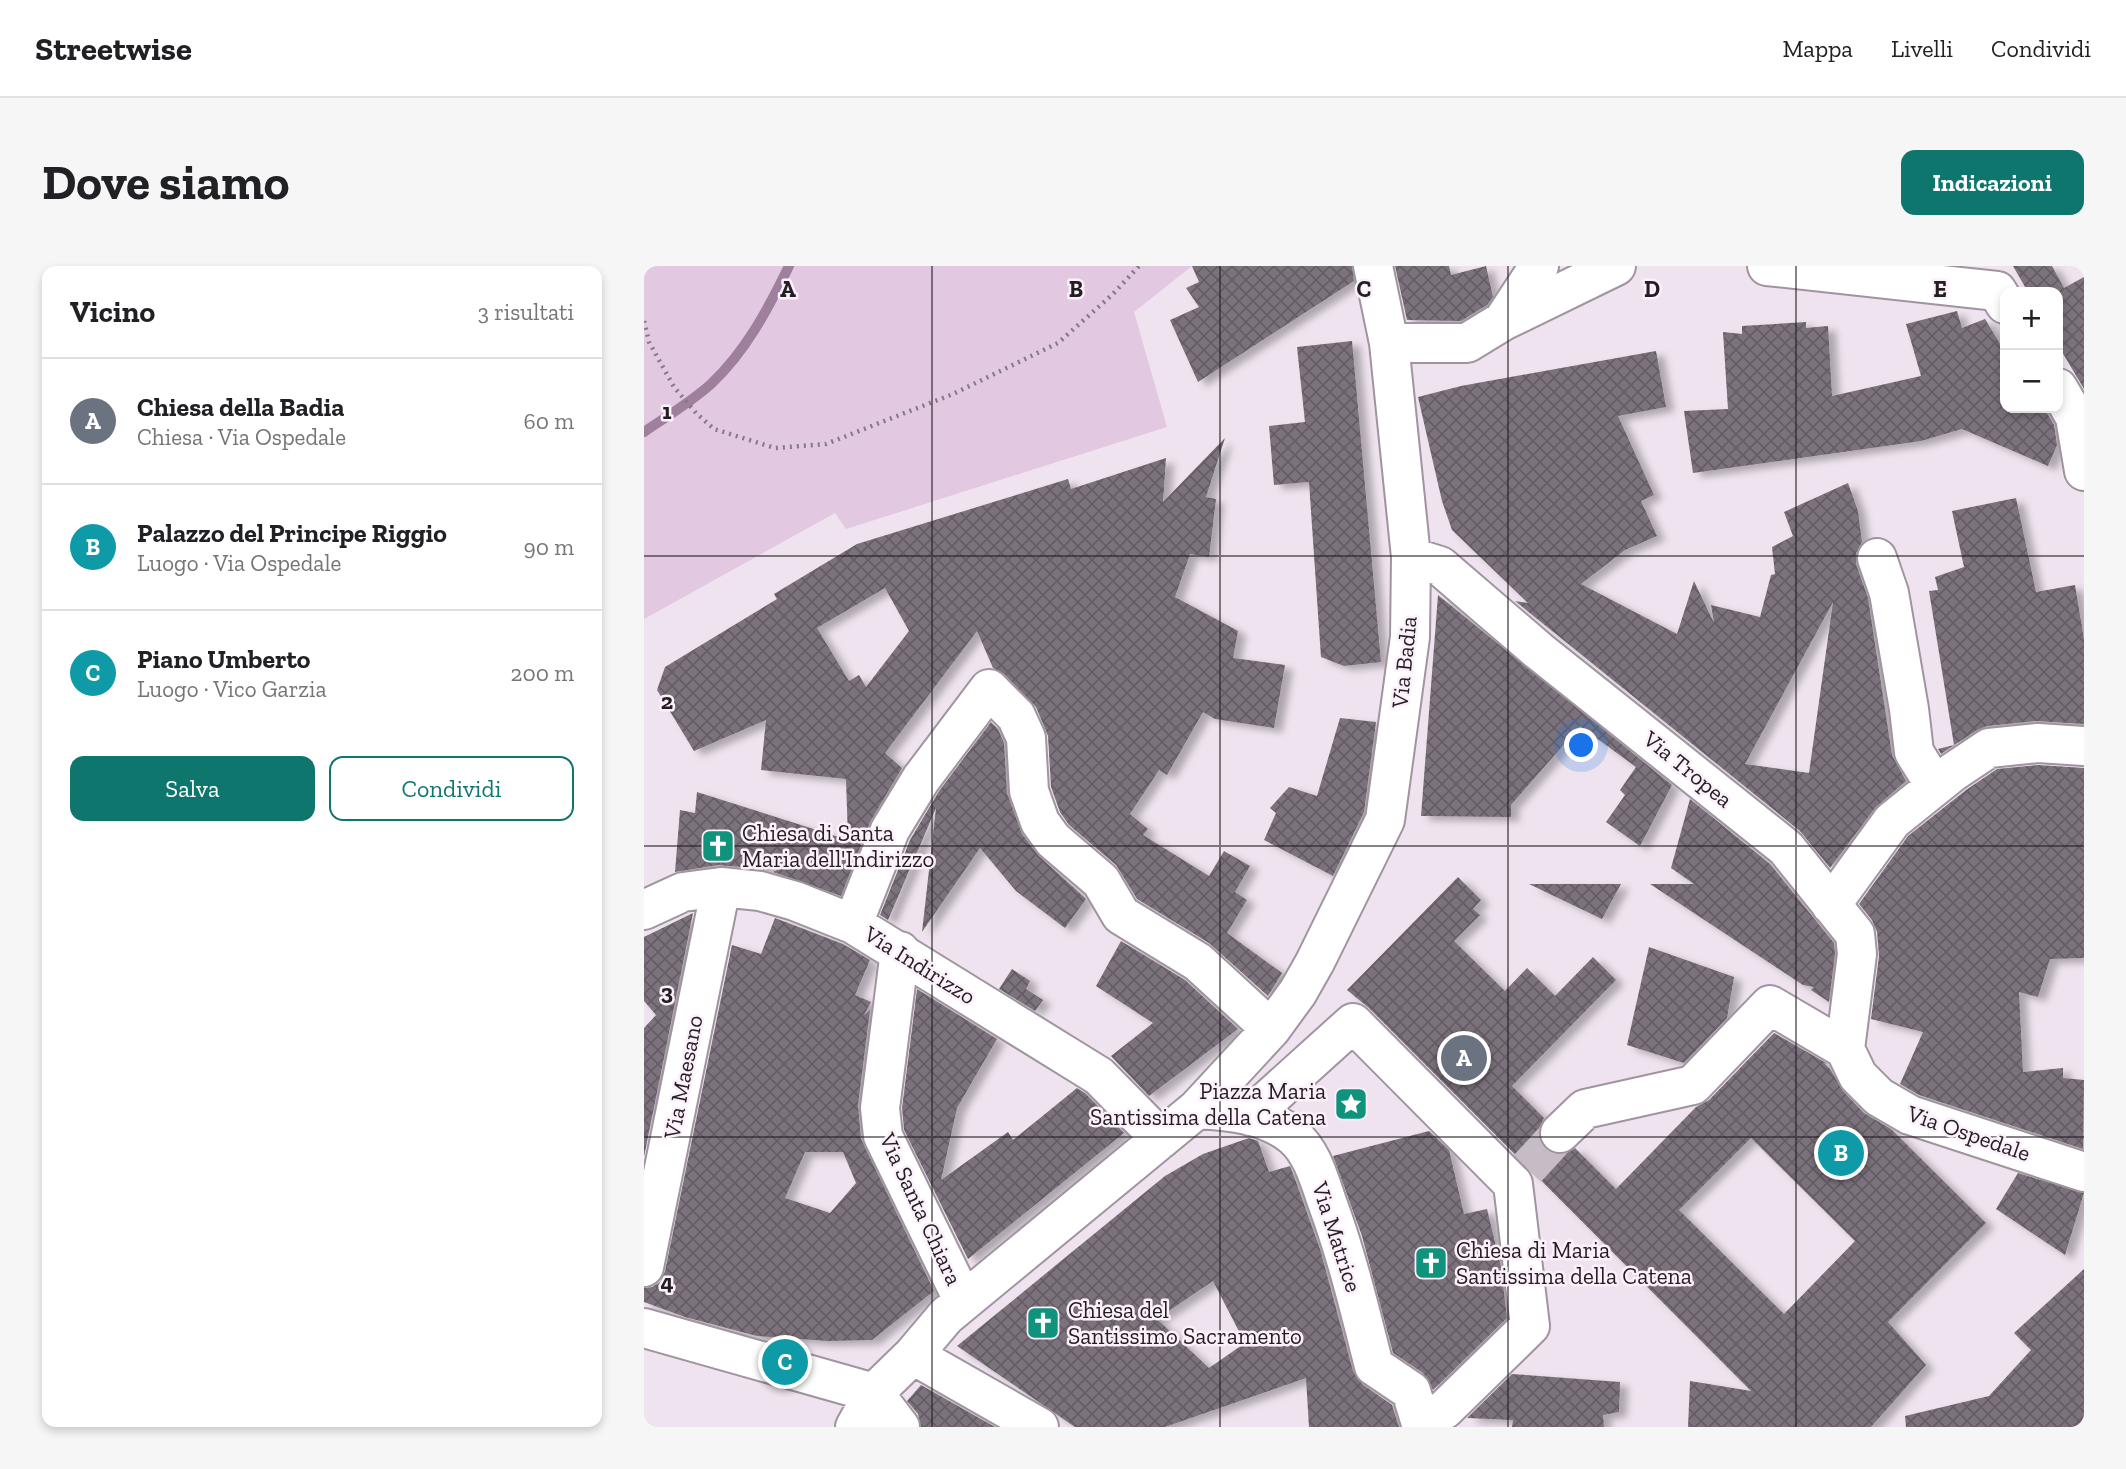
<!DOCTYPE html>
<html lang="it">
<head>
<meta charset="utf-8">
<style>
	:root { --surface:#fff; --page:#f6f6f6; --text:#202124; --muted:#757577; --line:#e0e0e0; --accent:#0f766e }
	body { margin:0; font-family:"Zilla Slab",serif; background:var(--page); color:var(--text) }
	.controls { position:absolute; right:21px; top:21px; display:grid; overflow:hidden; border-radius:14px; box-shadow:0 4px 10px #0003 }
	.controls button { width:63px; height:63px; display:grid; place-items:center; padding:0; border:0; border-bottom:2px solid var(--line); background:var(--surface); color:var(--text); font:35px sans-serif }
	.you { position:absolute; left:938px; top:480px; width:24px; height:24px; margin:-18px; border:5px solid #fff; border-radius:50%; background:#1a73e8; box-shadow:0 0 0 10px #1a73e833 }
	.badge { display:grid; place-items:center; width:46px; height:46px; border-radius:50%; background:var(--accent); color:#fff; font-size:23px; font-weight:700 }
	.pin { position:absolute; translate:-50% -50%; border:4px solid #fff; box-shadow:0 2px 7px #0006 }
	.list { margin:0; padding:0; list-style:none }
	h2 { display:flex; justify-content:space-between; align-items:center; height:91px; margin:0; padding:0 28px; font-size:30px }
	h2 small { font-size:23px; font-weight:400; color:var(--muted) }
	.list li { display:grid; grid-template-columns:46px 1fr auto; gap:21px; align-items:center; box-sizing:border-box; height:126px; padding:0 28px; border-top:2px solid var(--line) }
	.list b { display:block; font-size:26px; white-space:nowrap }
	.list p { margin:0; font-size:23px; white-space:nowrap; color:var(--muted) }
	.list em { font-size:23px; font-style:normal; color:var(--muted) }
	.actions { display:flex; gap:14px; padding:21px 28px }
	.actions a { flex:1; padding:16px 0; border:2px solid var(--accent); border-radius:14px; text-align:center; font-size:24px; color:var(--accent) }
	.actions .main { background:var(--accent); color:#fff }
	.map { position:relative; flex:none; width:1440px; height:1161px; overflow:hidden; border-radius:14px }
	header { display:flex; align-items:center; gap:42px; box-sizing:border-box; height:98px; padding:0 35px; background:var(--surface); border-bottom:2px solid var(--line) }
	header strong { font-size:33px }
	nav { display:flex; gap:38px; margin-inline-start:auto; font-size:24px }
	.intro { display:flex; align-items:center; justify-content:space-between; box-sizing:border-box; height:168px; padding:0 42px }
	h1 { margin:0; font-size:49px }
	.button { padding:18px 32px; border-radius:14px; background:var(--accent); color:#fff; font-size:24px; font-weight:700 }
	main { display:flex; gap:42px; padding:0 42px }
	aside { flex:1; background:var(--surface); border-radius:14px; box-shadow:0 4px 10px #0003 }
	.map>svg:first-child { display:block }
	.green { fill:#e3c8e2 }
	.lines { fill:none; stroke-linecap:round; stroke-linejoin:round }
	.stream { stroke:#9e809d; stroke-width:10 }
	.building { fill:url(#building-cross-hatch); fill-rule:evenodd; filter:url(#shadow) }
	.street-tunnel { stroke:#c5bcc5; stroke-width:38; stroke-dasharray:38 19; stroke-linecap:butt }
	.street-casing { stroke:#9f949f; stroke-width:42 }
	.path { stroke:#827b82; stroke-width:4.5; stroke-dasharray:2 5; stroke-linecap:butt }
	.street { stroke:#fff; stroke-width:38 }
	.grid { fill:none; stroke:#221e22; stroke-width:2; stroke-opacity:0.55 }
	.labels { text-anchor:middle; stroke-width:5; stroke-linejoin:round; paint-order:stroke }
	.street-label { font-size:23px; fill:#221e22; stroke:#fcf0fb }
	.poi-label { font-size:23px; fill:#221e22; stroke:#fcf0fb; text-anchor:start }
	.grid-label { font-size:23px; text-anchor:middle; font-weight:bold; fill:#221e22; stroke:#fcf0fb; stroke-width:5; stroke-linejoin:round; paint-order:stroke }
</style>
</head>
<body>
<header>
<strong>Streetwise</strong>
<nav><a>Mappa</a><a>Livelli</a><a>Condividi</a></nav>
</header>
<div class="intro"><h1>Dove siamo</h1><a class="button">Indicazioni</a></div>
<main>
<aside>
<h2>Vicino<small>3 risultati</small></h2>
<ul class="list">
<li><span class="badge" style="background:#6b7280">A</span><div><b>Chiesa della Badia</b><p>Chiesa · Via Ospedale</p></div><em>60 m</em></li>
<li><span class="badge" style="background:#0f9aa8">B</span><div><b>Palazzo del Principe Riggio</b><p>Luogo · Via Ospedale</p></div><em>90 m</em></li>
<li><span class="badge" style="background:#0f9aa8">C</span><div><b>Piano Umberto</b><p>Luogo · Vico Garzia</p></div><em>200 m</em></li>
</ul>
<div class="actions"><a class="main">Salva</a><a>Condividi</a></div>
</aside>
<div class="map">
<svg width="1440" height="1161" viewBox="0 0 1440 1161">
	<defs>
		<pattern id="building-cross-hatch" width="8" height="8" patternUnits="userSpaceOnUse" patternTransform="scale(1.75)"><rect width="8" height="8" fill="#7c727c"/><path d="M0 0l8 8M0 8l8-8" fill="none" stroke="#655d65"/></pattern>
		<filter id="shadow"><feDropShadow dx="8" dy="4.5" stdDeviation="3.5" flood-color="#0004"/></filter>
	</defs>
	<rect width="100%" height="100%" fill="#eee3ee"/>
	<!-- green -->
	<path class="green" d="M0,0H548L490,46L523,161L202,263L191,247L0,353Z"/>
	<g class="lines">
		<!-- stream -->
		<path class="stream" d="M0,166C22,151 47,136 67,118C102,85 124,43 145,0"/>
	</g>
	<!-- building -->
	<path class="building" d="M548,0H708L710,15L554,116L526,54L555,41L542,22L555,16Z
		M751,0H805L807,9L842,0L849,31L843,39L817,55L763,54Z
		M1369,0H1408L1420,22L1440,11V123L1414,79V26H1384Z
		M1313,45L1318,62L1341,53L1361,86V142H1400L1410,159L1413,179L1404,200L1318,163L1277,175L1049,207L1040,145L1084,143L1079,66L1098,68V60L1162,56V62L1184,60L1188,130L1277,110L1262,58Z
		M708,75L737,396L700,400L677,391L665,216L630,219L625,160L661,156L653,81Z
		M1012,85L1022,141L974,150L1010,229L997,235L1013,270L981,284L937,318L1033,368L1050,315L1070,357L1067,339L1116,351L1127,309L1131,308L1128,281L1149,270L1140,246L1204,217L1214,245L1218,276L1212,287V298L1224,332L1248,489L1262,515L1231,542L1186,602L1156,565L871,335L884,337L808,264L798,235L774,131L817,120ZM1189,336L1165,507L1101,498Z
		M581,172L562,231L572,233L565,291L546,288L531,331L594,365L589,392L641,399L630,462L571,453L559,446L523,509L515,504L486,548L504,563L499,569L565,610L580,585L606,600L591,626L603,634L583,667L638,707L624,730L565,677L493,633L472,599L425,559L416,546L407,521L404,470L392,441L360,408L349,402L333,365L241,487L258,502L226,556L197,630L129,606L137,602L119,603L74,599L31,606L36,544L51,547L53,526L204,574L202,513L117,504L122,454L50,485L13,424L21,401L133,333L130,328L213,278L424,213L427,223L522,192L519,236ZM241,322L265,365L222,421L215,409L205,415L173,362Z
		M1372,232L1392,326L1431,319L1440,373V458L1392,455L1343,460L1333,464L1297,488L1294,483L1310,479L1285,325L1294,324L1291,311L1320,301L1308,245Z
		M794,329L1028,519L996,580L962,556L981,529L976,524L992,501L936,460L867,539V551L777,550Z
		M696,452L732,456L720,546L689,610L620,574L632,547L626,542L645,521L673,530Z
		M347,456L354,463L360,477L363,527L378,568L395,590L442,633L421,662L372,625L336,582L278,666L292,542L244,654L236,649L266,574L295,525Z
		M1394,499L1440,502V692L1406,693L1394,731L1375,726L1379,806L1419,802V812L1440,814L1439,883L1275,829L1256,818L1279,766L1227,753L1235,690L1233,666L1228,654L1215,638L1264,570L1322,524L1353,503Z
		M1046,533L1126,598L1190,677L1191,688L1185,736L1167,724L1170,721L1159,719L1006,618H1050L1027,602Z
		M814,611L837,634L829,643L836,649L810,675L861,725L883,702L911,730L949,691L972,714L868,820L900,852L895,862V872L901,883L909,888H921L931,882L972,923L1052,841L1065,834L1130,767L1184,798L1180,797L1186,803L1199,825L1220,847L1247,863L1342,957L1244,1056L1282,1099L1227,1161H1044L1046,1115L1107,1125L725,742L703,724ZM1107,872L1211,975L1140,1048L1035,944Z
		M885,618H977L958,653Z
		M49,647L0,891V762L12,749L0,735V671Z
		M131,652L199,678L226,694L211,729L227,736L220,749L226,744L214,839L217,873L290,1025L228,1074L184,1075L113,1070L41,1051L0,1036V1022L8,1021L16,1016L21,1005L88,679L117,688ZM161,886H199L212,917L186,947L141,932Z
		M477,675L541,714L594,763L505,830L467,790L509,757L452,720Z
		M1005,681L1090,711L1083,752L1040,797L983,779Z
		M368,703L386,715L382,723L399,734L391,745L355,723Z
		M273,723L353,773L313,842L297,914L364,866L369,874L433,822L441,827L480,867L324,993L260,864L258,842Z
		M785,865L805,884L820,948L843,943L857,1001L863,1052L789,1124L779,1107L749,1087L718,970L689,890Z
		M605,872L614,875L625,906L646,900L647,902L676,983L709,1105L718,1118L748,1139L755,1161H665L662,1112L521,1161H431L313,1080L521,910L559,888ZM569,1015L601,1077L565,1102L513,1053Z
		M1374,907L1440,927L1421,989L1352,943Z
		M1440,1003V1161H1262L1261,1150L1345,1130L1387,1084L1370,1067Z
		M868,1108L976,1116L975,1146L959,1149L960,1161H868L869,1154L823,1152Z
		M277,1119L351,1161H277L274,1148L263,1135Z"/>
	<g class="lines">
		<!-- street-tunnel -->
		<path class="street-tunnel" d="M883,903L916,867"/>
		<defs>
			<path id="street" d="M1123,0L1353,25L1361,38
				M859,55L972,0
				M745,77H823L859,55L895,0
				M1414,122L1431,151L1440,205
				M767,291L796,300L895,385L1142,582L1211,668L1213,688L1201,783
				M1233,292L1245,327L1265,443L1270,486L1291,520
				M1187,639L1248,555L1309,506L1345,482L1394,477L1440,480
				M0,644L39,626L77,621L116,625L151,635L209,658L455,810L517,873
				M209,658L246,564L277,513L345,423L372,450L382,472L385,525L396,556L409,574L457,615L477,649L554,696L627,763
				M256,685L236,842L239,870L319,1034
				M553,843C586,845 622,848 649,870C668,886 675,913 683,936C703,990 716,1045 730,1100L767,1125L778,1161
				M606,850L709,757L869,918
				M916,867L941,843L1049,819L1126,739L1201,783L1214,810L1235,831L1266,849L1440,906
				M0,1001L77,621
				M0,1062L230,1127L256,1161
				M269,1089L395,1161
				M778,1158L801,1143L886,1060L869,918
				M211,1161L230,1127L269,1089L302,1050L553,843L627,763L654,726L671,696L741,554L766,371L767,291L745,77L729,0"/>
		</defs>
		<!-- street casing -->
		<use href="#street" class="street-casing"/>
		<!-- path -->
		<path class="path" d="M0,3L1,0
			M0,55L5,76L30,121L52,147L70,163L131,182L182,178L309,128L414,77L469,28L495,0"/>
		<!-- street -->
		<use href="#street" class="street"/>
	</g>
	<!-- grid -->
	<path class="grid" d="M288,0V1161M576,0V1161M864,0V1161M1152,0V1161M0,290H1440M0,580H1440M0,871H1440"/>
	<!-- icons -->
	<defs>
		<symbol id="church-square" viewBox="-11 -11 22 22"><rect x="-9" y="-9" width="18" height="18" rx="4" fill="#0f937d" stroke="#fcf0fb"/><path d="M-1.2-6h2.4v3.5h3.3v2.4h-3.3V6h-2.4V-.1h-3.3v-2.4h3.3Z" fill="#fff"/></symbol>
		<symbol id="sight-square" viewBox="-11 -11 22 22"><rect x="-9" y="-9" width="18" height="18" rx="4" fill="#0f937d" stroke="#fcf0fb"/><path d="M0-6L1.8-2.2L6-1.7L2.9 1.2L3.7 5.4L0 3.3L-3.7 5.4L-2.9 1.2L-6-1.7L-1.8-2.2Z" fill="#fff"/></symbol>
	</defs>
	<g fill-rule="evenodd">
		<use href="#church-square" x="55" y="561" width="38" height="38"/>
		<use href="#sight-square" x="688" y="819" width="38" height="38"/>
		<use href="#church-square" x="768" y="978" width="38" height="38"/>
		<use href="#church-square" x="380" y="1038" width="38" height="38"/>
	</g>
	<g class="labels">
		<!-- street labels -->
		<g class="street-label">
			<text transform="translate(760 396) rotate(-84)" y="8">Via Badia</text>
			<text transform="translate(1044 503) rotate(39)" y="8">Via Tropea</text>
			<text transform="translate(276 699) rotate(32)" y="8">Via Indirizzo</text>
			<text transform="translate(39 811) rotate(-79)" y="8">Via Maesano</text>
			<text transform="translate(1325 867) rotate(19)" y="8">Via Ospedale</text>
			<text transform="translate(277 943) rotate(65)" y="8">Via Santa Chiara</text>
			<text transform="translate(693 971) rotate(72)" y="8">Via Matrice</text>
		</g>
		<!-- poi labels -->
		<g class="poi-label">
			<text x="98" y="575">Chiesa di Santa<tspan x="98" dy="26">Maria dell'Indirizzo</tspan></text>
			<text x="682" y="833" text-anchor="end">Piazza Maria<tspan x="682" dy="26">Santissima della Catena</tspan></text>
			<text x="812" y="992">Chiesa di Maria<tspan x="812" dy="26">Santissima della Catena</tspan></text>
			<text x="424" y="1052">Chiesa del<tspan x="424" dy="26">Santissimo Sacramento</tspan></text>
		</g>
	</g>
	<g class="grid-label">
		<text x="144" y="31">A</text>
		<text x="432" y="31">B</text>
		<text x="720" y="31">C</text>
		<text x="1008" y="31">D</text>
		<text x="1296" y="31">E</text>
		<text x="23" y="153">1</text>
		<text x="23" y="443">2</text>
		<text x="23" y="734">3</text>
		<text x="23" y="1024">4</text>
	</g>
</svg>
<div class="controls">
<button>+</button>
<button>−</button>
</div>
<div class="you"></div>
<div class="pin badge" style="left:820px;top:792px;background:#6b7280">A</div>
<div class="pin badge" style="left:1197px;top:887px;background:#0f9aa8">B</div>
<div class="pin badge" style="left:141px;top:1096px;background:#0f9aa8">C</div>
</div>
</main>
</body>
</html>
